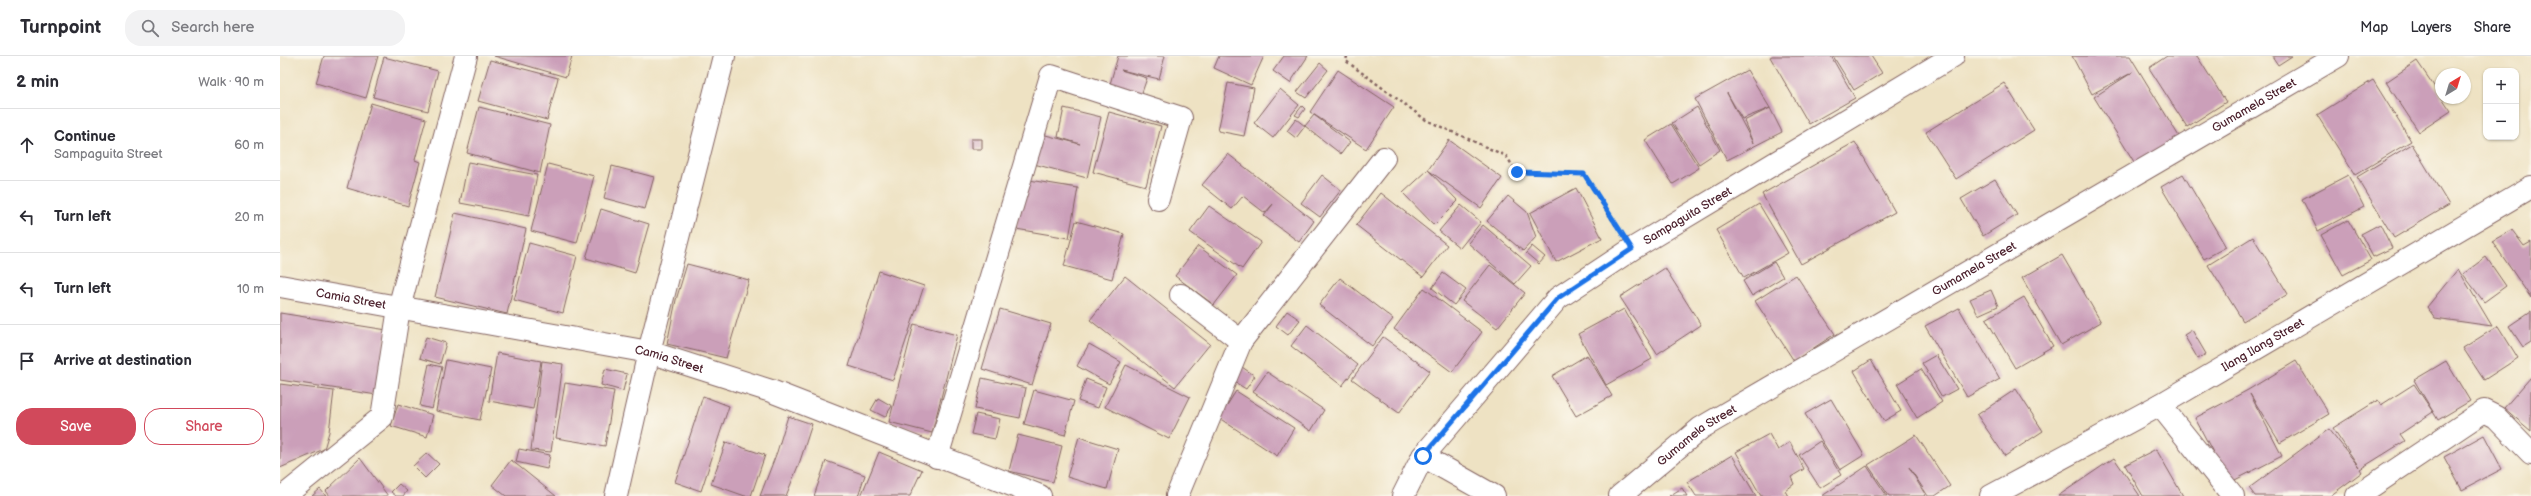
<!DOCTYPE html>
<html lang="en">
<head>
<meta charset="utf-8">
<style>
	:root { --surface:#fff; --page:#f2f2f3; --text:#2b2b33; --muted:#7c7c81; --line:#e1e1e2; --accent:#d1495b }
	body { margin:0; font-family:"Balsamiq Sans",sans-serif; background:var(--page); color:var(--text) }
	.controls { position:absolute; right:12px; top:12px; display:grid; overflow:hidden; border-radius:8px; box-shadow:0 1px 3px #0004 }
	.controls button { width:36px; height:36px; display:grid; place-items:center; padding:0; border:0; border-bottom:1px solid var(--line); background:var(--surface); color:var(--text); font:20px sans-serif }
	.compass { position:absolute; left:2155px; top:12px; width:36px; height:36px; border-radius:50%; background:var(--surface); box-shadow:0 1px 3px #0004; rotate:38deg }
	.stop { position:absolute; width:12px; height:12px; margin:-9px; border:3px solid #1a73e8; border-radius:50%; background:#fff }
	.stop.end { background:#1a73e8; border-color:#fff; box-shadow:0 1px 4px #0008 }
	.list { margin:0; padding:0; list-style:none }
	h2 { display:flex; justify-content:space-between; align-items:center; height:52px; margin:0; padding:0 16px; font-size:17px }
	h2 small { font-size:13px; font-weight:400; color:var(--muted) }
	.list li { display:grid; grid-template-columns:26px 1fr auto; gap:12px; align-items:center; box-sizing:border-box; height:72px; padding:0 16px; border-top:1px solid var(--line) }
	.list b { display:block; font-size:15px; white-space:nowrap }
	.list p { margin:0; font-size:13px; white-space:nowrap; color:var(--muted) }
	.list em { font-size:13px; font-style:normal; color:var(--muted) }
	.actions { display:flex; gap:8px; padding:12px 16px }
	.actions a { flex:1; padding:9px 0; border:1px solid var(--accent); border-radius:16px; text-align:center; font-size:14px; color:var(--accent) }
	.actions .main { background:var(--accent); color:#fff }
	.icon { flex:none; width:22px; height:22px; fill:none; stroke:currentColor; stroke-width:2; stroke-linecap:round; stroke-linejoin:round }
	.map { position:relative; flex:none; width:2251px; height:440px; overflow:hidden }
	header { display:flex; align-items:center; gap:24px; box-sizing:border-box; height:56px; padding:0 20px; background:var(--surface); border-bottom:1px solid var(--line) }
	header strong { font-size:19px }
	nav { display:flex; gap:22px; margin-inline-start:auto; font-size:14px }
	.search { width:280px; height:36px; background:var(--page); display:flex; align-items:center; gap:10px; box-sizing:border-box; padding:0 14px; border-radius:16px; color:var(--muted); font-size:15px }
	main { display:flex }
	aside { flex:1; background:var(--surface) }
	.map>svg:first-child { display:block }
	.building { fill:#cb9fb9 }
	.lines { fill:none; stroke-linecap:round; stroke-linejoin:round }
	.street-casing { stroke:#836360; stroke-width:24 }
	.path { stroke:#836360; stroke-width:2.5; stroke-dasharray:3 3; stroke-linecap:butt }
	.street { stroke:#fff; stroke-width:22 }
	.route { stroke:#1a73e8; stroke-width:5 }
	.labels { text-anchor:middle; stroke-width:3.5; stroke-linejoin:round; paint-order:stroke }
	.street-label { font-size:12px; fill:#4a1f2b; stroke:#fbf7ec }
</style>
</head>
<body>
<header>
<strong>Turnpoint</strong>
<div class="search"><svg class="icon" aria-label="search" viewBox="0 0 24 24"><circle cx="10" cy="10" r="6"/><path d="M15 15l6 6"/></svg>Search here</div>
<nav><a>Map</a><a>Layers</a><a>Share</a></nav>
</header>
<main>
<aside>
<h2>2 min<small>Walk · 90 m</small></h2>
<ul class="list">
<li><svg class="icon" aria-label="ahead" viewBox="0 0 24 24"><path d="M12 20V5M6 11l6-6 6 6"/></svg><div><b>Continue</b><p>Sampaguita Street</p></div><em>60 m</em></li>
<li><svg class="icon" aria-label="left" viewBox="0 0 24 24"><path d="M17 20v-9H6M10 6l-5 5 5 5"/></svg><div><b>Turn left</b></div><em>20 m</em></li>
<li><svg class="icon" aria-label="left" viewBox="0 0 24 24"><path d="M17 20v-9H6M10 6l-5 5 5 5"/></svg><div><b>Turn left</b></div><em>10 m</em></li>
<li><svg class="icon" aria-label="arrive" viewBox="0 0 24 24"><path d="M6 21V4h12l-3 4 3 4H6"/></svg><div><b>Arrive at destination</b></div></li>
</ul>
<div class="actions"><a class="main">Save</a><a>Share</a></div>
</aside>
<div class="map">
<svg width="2251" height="440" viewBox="0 0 2251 440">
	<rect width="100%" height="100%" fill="#fbf7ec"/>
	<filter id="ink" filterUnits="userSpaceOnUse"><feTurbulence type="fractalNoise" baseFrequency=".025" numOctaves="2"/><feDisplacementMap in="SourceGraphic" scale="8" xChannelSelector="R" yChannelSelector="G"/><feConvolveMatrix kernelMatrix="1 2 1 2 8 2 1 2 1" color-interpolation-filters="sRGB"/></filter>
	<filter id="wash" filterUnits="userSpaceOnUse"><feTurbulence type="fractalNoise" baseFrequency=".012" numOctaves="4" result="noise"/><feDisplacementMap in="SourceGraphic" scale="16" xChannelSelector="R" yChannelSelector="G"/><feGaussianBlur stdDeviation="0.9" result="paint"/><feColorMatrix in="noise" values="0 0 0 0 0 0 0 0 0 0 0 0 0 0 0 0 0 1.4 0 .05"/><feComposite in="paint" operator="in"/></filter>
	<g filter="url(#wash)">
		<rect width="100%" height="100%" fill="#eee2c3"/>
		<g id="blocks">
			<!-- building -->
			<path class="building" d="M44,0H98L86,42L36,27Z
				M214,0H292L286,21Z
				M838,0H885L879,23L841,14L867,22L859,45L828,35Z
				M939,0H984L971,29L934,12Z
				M1004,0H1028L1010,27L993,15Z
				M1492,0H1551L1575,42L1529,68L1490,1Z
				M1553,0H1591L1602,17L1574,34Z
				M1792,0H1850L1900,82L1856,109L1814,41L1853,16L1812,38Z
				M1887,0H1917L1946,46L1907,71L1869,12Z
				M1992,0H2012L1998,9Z
				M104,1L158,15L148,55L93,41Z
				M210,4L278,22L267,64L198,45Z
				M2137,5L2171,55L2139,76L2106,26Z
				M1040,7L1048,14L1026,42L1017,36Z
				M1058,14L1114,51L1086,93L1030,56Z
				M1467,14L1490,52L1462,63L1447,37L1473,87L1464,65L1490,52L1502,76L1447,104L1415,43Z
				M2093,24L2131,85L2075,119L2037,59Z
				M948,27L974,32L964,80L938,75Z
				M1724,27L1754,74L1676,123L1646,76Z
				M1000,33L1019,49L993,82L974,67Z
				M91,47L146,63L135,104L140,106L128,150L67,132Z
				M1022,50L1025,53L1019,61L1015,59Z
				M199,51L270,69L260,117L187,97Z
				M1417,51L1440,94L1419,108L1392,67Z
				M784,52L821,61L807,122L750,107L758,77L800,88L778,81Z
				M829,56L881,70L866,130L813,116Z
				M1034,59L1070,86L1061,98L1025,70Z
				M1016,63L1025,70L1016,82L1007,75Z
				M1391,68L1419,112L1393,128L1365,84Z
				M691,83H702V93H691Z
				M1169,84L1222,122L1201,152L1148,114Z
				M1575,86L1615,156L1521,208L1482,138Z
				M2132,88L2169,149L2114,182L2077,121Z
				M948,98L1034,165L1019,186L984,160L993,148L985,157L963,140L952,153L922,129Z
				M188,106L257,119L249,160L180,147Z
				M268,108L314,120L297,187L251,175Z
				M332,110L374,121L365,153L324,142Z
				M1148,114L1178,145L1154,169L1123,137Z
				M1903,118L1946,191L1924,203L1881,131Z
				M1042,119L1061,134L1040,161L1021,147Z
				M2068,119L2084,151L2038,175L2022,143Z
				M743,123L798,132L789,182L736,173Z
				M1715,123L1737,159L1703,180L1681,143Z
				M1296,132L1322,182L1276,206L1250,157Z
				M1101,137L1167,189L1143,221L1076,169Z
				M1228,140L1247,156L1256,181L1243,195L1207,165Z
				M1479,148L1508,197L1464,222L1436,174Z
				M1181,149L1201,166L1180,192L1159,175Z
				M929,150L981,186L962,213L910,176Z
				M321,153L369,168L355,217L306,202Z
				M175,157L246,173L227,258L155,241Z
				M2068,164L2091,204L2063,219L2041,179Z
				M796,165L844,178L832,223L784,210Z
				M2100,168L2112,192L2093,201L2081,178Z
				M1203,169L1251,210L1235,228L1188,187Z
				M2232,174L2244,190L2251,186V242L2212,185Z
				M1973,181L2008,238L1963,265L1928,209Z
				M249,187L297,200L283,257L234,244Z
				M918,190L957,219L934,249L895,220Z
				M1252,190L1265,201L1259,208L1246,197Z
				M1782,199L1821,266L1781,289L1742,222Z
				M2206,201L2226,230L2204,246L2183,218Z
				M1494,206L1503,221L1472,240L1463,225Z
				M407,208L469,224L446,302L387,288L396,244Z
				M1210,209L1245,237L1217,272L1182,245Z
				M1385,212L1421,269L1377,298L1340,241Z
				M2178,213L2212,270L2155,262L2147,251Z
				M599,215L644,230L613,324L569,310Z
				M1163,217L1186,234L1174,249L1152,232Z
				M1516,219L1555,278L1514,305L1475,245Z
				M845,220L930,288L895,331L810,264Z
				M1060,222L1113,263L1092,290L1039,249Z
				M1144,232L1202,276L1172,316L1114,273Z
				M1711,234L1718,250L1698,259L1690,243Z
				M1744,241L1773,290L1735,312L1706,263Z
				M1679,252L1720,323L1687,341L1645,270Z
				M720,253L771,268L752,329L702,313Z
				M1344,253L1372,303L1326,329L1298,278Z
				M1007,255L1020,264L1008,279L996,270Z
				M2251,255V286L2243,291L2229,270Z
				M0,257L107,274L97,339L0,324Z
				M634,268L677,279L652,377L609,366Z
				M1027,269L1078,309L1062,330L1011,290Z
				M2218,270L2238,302L2204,324L2183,292Z
				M1912,274L1926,298L1918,303L1904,279Z
				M146,281L166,287L160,308L140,302Z
				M1103,281L1150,315L1119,357L1072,323Z
				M809,288L841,306L829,328L797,310Z
				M217,297L261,305L253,353L209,345Z
				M1307,299L1332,340L1296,360L1272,320Z
				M1656,299L1677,333L1662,341L1642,307Z
				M166,304L211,313L200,364L156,355Z
				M1591,304L1621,355L1604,365L1574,315Z
				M262,305L283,308L271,396L251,394Z
				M2016,305L2049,358L2000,387L1970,338L2002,400L1949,427L1915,362L1968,334Z
				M2166,305L2190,345L2158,364L2134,324Z
				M149,308L162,311L152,353L140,350Z
				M846,309L910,341L889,383L825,351Z
				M962,311L975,320L966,333L953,325Z
				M325,313L347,318L343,335L321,329Z
				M1641,313L1662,346L1637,362L1617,328Z
				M987,316L1044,354L1031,375L973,336Z
				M2251,321V375L2224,352Z
				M702,322L746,332L740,362L695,353Z
				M806,323L826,331L818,352L798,345Z
				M285,327L334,335L325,390L276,382Z
				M0,328L54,335L49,376L44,393L0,412Z
				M2134,328L2153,356L2120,378L2125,385L2080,413L2082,416L2050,440H1975L1969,432L2049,373L2079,411L2053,372L2098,344L2101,349Z
				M1736,333L1763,375L1725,400L1697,359Z
				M754,334L794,345L785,379L744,368Z
				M956,335L1014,372L997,400L939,362Z
				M423,340L449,350L421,435L395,426Z
				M598,342L612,350L605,361L591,354Z
				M1551,343L1584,399L1560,414L1525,358Z
				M118,348L153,359L147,381L111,370Z
				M696,358L720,363L715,383L691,378Z
				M508,360L532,368L520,405L506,440H480L497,396Z
				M1489,378L1498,394L1510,386L1524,413L1511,421L1514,428L1505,435L1508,440H1481L1456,396Z
				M738,379L782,390L773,426L729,415Z
				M1636,379L1670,430L1655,440H1648L1629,411L1646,440H1609L1588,409Z
				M2204,379L2222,413L2182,434L2164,401Z
				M799,381L838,393L827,433L787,421Z
				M1540,385L1561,419L1540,432L1519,399Z
				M446,386L485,399L471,440H465L431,428Z
				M239,393L270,399L267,413L236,406Z
				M1876,393L1903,440H1863L1845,409Z
				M599,396L642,414L630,440H581Z
				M147,397L159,408L145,422L133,410Z
				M1452,399L1476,440H1416L1407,426Z
				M80,402L108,440H50L46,435Z
				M1834,402L1860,440H1778Z
				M231,404L276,440H226L212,429Z
				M546,405L585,419L578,440H534Z
				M1587,410L1607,440H1542Z
				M119,428L127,435L123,440H116L111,436Z
				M1402,432L1407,440H1389Z
				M40,433L46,440H32Z"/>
		</g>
	</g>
	<g filter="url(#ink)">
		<use href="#blocks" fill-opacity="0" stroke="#836360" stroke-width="1"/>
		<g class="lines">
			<defs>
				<g id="street">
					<path id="s1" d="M0,230L369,296L491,335L760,440"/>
					<path d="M901,239L961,285"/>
					<path d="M1880,349L1953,440"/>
					<path d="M1143,400L1214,440"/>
					<path d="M657,401L771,20L901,62L878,143"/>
					<path d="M4,440L102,361L119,252L186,0"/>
					<path d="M336,440L369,296L444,0"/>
					<path d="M897,440L961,285L1104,102"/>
					<path id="s2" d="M1123,440L1143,400L1278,242L1352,193L1673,0"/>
					<path id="s3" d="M1340,440L1421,372L2058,0"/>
					<path id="s4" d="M1711,440L1880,349L2251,131"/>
					<path d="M2077,440L2204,355L2216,361L2251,397"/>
				</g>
			</defs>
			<!-- street casing -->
			<use href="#street" class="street-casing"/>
			<!-- path -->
			<path class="path" d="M1067,0L1066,5L1146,64L1226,100L1237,116L1304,118L1337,171"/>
			<!-- street -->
			<use href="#street" class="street"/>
		</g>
	</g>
	<g class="lines" filter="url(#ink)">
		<!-- route -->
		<path class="route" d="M1143,400L1278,242L1352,193L1304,118L1237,116"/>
	</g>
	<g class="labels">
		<!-- street labels -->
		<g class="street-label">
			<text dy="4" stroke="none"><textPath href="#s3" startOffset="746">Gumamela Street</textPath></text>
			<text dy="4" stroke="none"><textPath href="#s2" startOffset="406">Sampaguita Street</textPath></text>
			<text dy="4" stroke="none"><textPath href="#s3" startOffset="422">Gumamela Street</textPath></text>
			<text dy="4" stroke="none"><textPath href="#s1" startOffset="72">Camia Street</textPath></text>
			<text dy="4" stroke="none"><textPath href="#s4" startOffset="311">Ilang Ilang Street</textPath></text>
			<text dy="4" stroke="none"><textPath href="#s1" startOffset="396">Camia Street</textPath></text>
			<text dy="4" stroke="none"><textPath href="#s3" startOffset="98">Gumamela Street</textPath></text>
		</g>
	</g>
</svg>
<div class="controls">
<button>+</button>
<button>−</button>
</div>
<svg class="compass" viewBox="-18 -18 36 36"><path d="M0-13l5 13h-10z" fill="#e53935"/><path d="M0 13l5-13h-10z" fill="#7c7c81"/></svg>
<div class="stop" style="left:1143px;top:400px"></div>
<div class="stop end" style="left:1237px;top:116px"></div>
</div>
</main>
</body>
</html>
